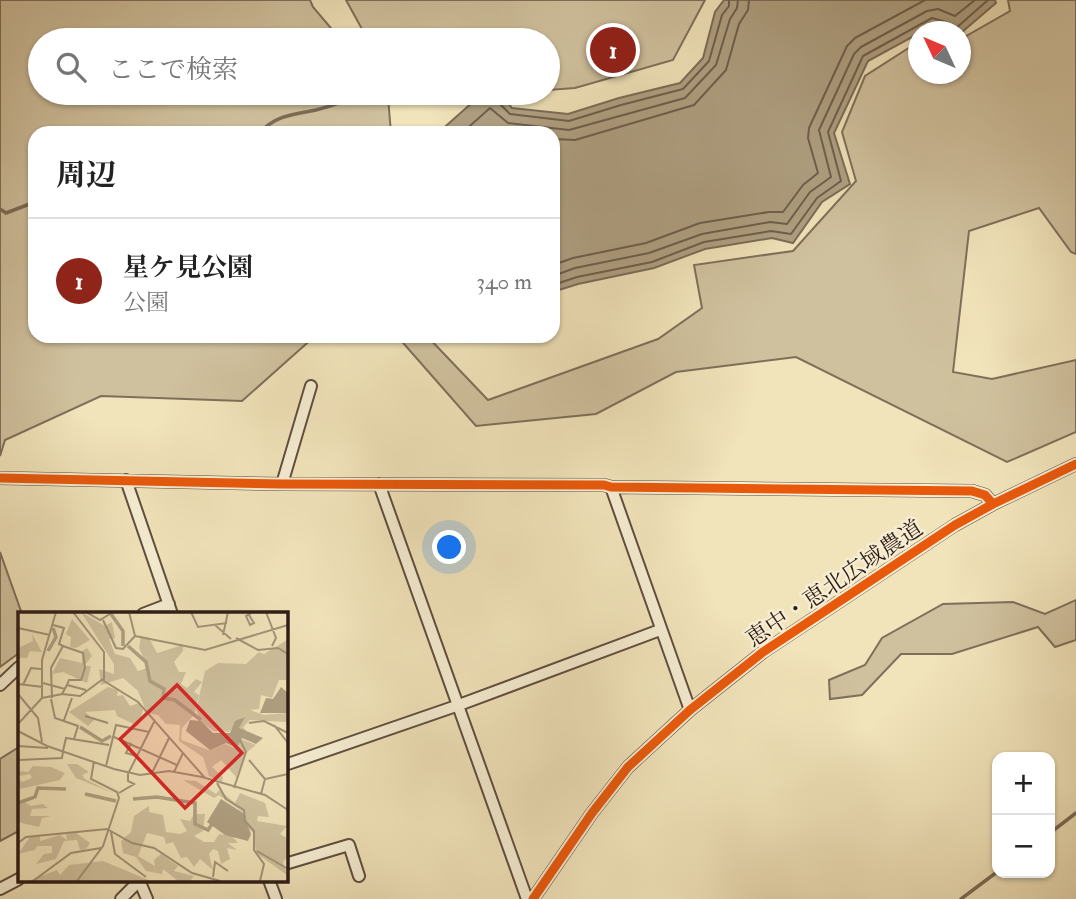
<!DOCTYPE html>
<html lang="ja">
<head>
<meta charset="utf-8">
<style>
	:root { --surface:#fff; --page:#f6f6f6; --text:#222; --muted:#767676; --line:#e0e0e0; --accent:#8f2418 }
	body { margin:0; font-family:"IM FELL Double Pica","Noto Serif JP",serif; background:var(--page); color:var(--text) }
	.controls { position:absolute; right:21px; bottom:21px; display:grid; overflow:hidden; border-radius:14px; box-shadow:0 2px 5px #0004 }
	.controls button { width:63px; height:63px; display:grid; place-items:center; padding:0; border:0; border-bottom:2px solid var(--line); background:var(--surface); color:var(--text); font:35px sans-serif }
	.compass { position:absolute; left:908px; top:21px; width:63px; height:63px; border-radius:50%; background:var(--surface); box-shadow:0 2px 5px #0004; rotate:314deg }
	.you { position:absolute; left:450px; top:548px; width:24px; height:24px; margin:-18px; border:5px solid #fff; border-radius:50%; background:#1a73e8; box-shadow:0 0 0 10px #1a73e833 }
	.badge { display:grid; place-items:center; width:46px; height:46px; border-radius:50%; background:var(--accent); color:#fff; font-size:23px; font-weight:700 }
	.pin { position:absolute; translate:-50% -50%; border:4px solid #fff; box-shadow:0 2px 7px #0006 }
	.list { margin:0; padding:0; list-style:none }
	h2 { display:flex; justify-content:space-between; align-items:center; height:91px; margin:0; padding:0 28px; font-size:30px }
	h2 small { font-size:23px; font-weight:400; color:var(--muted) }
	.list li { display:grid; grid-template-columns:46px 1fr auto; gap:21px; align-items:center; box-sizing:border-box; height:126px; padding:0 28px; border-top:2px solid var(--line) }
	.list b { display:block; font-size:26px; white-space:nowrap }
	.list p { margin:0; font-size:23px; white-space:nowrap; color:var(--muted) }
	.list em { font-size:23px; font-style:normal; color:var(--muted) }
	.icon { flex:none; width:38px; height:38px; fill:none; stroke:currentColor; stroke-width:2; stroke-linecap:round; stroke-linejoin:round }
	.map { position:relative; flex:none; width:1076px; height:899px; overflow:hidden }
	.search { position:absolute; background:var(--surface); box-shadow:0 2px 5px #0004; left:28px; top:28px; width:532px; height:77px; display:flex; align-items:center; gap:18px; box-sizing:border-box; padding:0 24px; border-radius:38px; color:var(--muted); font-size:26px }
	.panel { position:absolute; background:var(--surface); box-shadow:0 2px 5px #0004; left:28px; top:126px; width:532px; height:217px; border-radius:21px }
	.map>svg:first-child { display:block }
	.green { fill:#d0c19e; stroke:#7f6f5a; stroke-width:2 }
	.water { fill:#afa082; stroke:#7b6c57; stroke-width:2 }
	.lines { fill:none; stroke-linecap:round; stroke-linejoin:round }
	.shore { stroke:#6e5e4c; stroke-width:2 }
	.stream { stroke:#7b6c57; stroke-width:3.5 }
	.minor-casing { stroke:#5f4e3f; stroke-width:14 }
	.minor { stroke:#f6edd2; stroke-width:10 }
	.cycleway-casing { stroke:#f6edd2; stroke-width:13 }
	.cycleway { stroke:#e8590c; stroke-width:9 }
	.labels { text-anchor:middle; stroke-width:5; stroke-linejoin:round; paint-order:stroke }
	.street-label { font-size:23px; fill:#2e1d16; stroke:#f6edd2 }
	.inset-river { fill:none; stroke:#afa082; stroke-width:3.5 }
	.inset-road { fill:none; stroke:#a39478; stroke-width:2 }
	.view { fill:#d62828; fill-opacity:0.15; stroke:#d62828; stroke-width:3.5 }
	.inset-edge { fill:none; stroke:#2e1d16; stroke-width:3.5 }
</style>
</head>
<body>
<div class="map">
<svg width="1076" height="899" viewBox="0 0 1076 899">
	<rect width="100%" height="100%" fill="#f1e3ba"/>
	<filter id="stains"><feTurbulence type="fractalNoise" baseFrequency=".00286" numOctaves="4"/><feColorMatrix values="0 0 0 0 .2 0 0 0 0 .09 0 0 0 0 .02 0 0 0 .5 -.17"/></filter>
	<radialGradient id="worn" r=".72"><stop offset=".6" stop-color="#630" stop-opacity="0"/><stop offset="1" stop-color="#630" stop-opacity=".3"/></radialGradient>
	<!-- green -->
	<path class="green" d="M0,0H310L313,7L341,40H40V93H384L388,97L391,133H35V336H315L242,401L101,396L5,440L0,456Z
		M346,0H705L673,60L575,88L548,90V40H368Z
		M1008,0H1076V254L1071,252L1039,208L969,231L953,372L992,379L1076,360V432L1007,462L796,357L676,372L596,414L476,426L397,336H427L488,400L658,339L702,308L694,265L793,251L856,181L842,132L865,76L918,42V74H960L961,39L1010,11Z
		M0,552L22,614H19V653L0,667Z
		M1076,600V640L1055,647L1038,627L952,654H901L862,695L830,699L829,680L865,665L882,638L943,604L1013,602L1045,614Z
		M19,747V831L0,841V759Z"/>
	<!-- water -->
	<path class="water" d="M724,0H995L996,3L961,33L960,32L951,31L934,25L868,61L834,133L850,184L822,202L793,243L772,238L705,249L654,268L578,284L553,292V133H438L483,93H500L512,108L568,114L619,98L680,83L703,58L715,12Z"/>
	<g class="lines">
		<!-- shore -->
		<path class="shore" d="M495,93L496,100L510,114L569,121L621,105L683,89L709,61L722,15L729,6V0
			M462,133L490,108L508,123L569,130L685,98L716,65L730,19L737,8L738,0
			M553,139L575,140L694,105L726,70L739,24L748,10L749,0
			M553,265L573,258L646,243L700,223L769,212H783L803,185L818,173L808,138L809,128L847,46L855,38L925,0
			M553,276L575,268L649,253L702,234L770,222L787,224L810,192L831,177L819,130L854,54L861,47L927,11L938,9L955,16L975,0
			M553,285L577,277L652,262L704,242L771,231L791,234L817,198L841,181L828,132L863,56L932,18L946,22L955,29L988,0"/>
		<!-- stream -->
		<path class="stream" d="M260,133C275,115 296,114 316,110C332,106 349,100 364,93
			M0,209L6,213L35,202
			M1050,833L1076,813
			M961,899L997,872"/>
		<defs>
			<path id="minor" d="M0,478L282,484L604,485L611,487L972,491L985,495L993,504
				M126,480L172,614
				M282,484L311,386
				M379,484L527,899
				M611,487L690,710
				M143,614L169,604
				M0,685L19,667
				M285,765L459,705L660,630
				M285,864L349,845L359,876
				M139,880L147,899
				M269,880L276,899
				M0,889L19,879
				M121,899L140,880
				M533,899L592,813L628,767L690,710L763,652L955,525L993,504L1076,464"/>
		</defs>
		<!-- minor casing -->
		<use href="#minor" class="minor-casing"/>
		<!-- minor -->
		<use href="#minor" class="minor"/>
		<defs>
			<path id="cycleway" d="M0,478L282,484L604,485L611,487L972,491L985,495L993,504
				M533,899L592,813L628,767L690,710L763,652L955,525L993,504L1076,464"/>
		</defs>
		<!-- cycleway casing -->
		<use href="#cycleway" class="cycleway-casing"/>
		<!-- cycleway -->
		<use href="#cycleway" class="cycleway"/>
	</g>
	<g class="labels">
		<!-- street labels -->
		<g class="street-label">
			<text transform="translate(834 583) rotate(-34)" y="8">恵中・恵北広域農道</text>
		</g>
	</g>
	<!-- overview -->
	<g transform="translate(18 612)">
		<rect width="270" height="270" fill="#f1e3ba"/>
		<path d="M63,0L87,14L94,10L97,26L91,27L97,42L112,46L120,59L130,56L121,36L123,25L131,26L139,41L165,33V39L156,50L161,60H168L163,72L169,76L178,67L184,70L176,80L181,83L176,103L164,116L163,128L191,138L207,132L219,137L223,127L238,133L228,141L218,165L203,148L194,155L205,165L204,170L191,164L185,145L161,129L162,113L148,112L140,103L129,101L120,79L105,66L83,73L81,57L96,62V52ZM54,7L72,28L58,36L52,35L53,25L48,22ZM14,22L24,40L12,39L9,46H1L2,35L15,29ZM269,28L268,68H261L254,86L243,83L241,97L232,98L246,103L269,101V110L232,108L225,115L231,122L221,116L226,104L211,120L196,119L184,111L178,98L187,59L200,51L228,52L241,40L246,42ZM69,36L74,44L66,54H73L69,71L45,60L34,62L42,46L64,51V39ZM90,75L100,78L99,84L105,83L112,94L121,91L125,98L120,114L99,104L97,98L67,100L76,108L70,114L51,100ZM49,152H59L71,160L64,163L67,167L95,181L58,166ZM15,154L33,155L47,161L42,168L2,177L0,166L4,170L14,166L12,162L1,164L0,159L10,160ZM165,168L178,169L198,182L201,178L217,191L222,181L247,191L251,205L240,204L239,209L269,214L262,222L269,226V245L265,250L269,263L238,241L236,222L226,211V201L201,183L196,186ZM5,189L13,194L25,192L30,196L14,197L12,204H33L24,206L21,215L0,210V192ZM131,194V200L145,203L148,220L162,222L169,219L162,207L172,209L176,202H187L185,219L176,224L186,230H196L201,222L214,224L220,231H210L219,238L209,236L212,247L203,252L200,239L195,237L191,242L195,258L182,247L176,255L169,245L163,246L155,230L148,232L146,225L129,221L120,244L137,254L136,248L143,242L160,254L156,259L176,264L172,269H160L145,257L144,262L128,259L118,245L105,241L103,229L113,220L116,204ZM58,221L72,231L68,237L62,238L59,228L46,229L38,247L18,252L26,242L34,241V234H19L17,238L0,242L12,225L22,224V229L42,223L49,228L48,222ZM85,249L133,269H10L39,258L42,263L51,253Z" fill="#d0c19e"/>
		<path d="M263,75L269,80V101H242L248,86L255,87ZM227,105L221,116L245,126L238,132L224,126L219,136L208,131L192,138L168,119L172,108L183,109L195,121H212L217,109ZM203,187L225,201L233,222L230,229L207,223L189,210Z" fill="#afa082"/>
		<path class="inset-river" d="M93,2L105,19V34M110,34L128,50L132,69L146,77L145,86L157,88L183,108M30,39L38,25L35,16M62,115L84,129L93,124M67,182L98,189M115,187L139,185L177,191V212L190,218L194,212M0,191L17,185L20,176L48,177"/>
		<path class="inset-road" d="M55,0L86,40V69L120,90L187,166M68,0L82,8L95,0M111,0L117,24M173,0L180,15L209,11M248,0L258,26L254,34M231,3L236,11L232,13L228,4L235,0M85,8L98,36L105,37L117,24M197,13L213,27M0,16L32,23M205,23L210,0M117,24L187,38L270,13M218,26L240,38L260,36L270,42M45,34L65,41L67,56L63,68H51L49,73M25,71L47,77M0,72L25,75M5,73L13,56L23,57M0,82L20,106L24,130M44,82L62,84L85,67M24,86L44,82L49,73L68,78M34,86L33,56L45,34L41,32L46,16L35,13M33,87L37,106L60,114L56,127M67,104L90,111M46,108L54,86M231,111L246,109L270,121M0,112L24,86V48L38,0M256,113L270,131M0,119L29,134L96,157L122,163L151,159L184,165L247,183L270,198M96,125L159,153M113,131L108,141L119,144M0,134L30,136M45,139L48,126L91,133M0,148L44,146L45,139M231,148L247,167M88,154L98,113L131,120M111,160L136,110M156,160L165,141M134,161L151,126M199,171L208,187L226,198L227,209L236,219V238L246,252L242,269M216,176L228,140L222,128M101,181L116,172L110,169V160M243,182L247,167L270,162M93,220L97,242L128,265M0,231L8,225L89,217L114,231L136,236L174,261L202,269M239,239L270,257M195,265L197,250L210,259M15,269L53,241L83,236M59,269L85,234L101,186L99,180L73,167L76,149"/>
		<path class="view" d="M159,73L224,141L167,196L102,127Z"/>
		<rect width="270" height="270" class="inset-edge"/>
	</g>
	<rect width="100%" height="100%" filter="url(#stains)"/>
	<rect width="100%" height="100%" fill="url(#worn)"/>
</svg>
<div class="controls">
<button>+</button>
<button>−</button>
</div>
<svg class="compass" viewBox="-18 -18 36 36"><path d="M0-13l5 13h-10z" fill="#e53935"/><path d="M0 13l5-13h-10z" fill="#767676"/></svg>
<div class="you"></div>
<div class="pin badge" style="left:613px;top:50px">1</div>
<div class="search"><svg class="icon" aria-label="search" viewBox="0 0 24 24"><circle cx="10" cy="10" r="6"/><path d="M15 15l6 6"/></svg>ここで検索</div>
<section class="panel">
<h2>周辺<small></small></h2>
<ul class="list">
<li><span class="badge">1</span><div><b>星ケ見公園</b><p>公園</p></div><em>340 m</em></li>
</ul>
</section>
</div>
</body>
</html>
